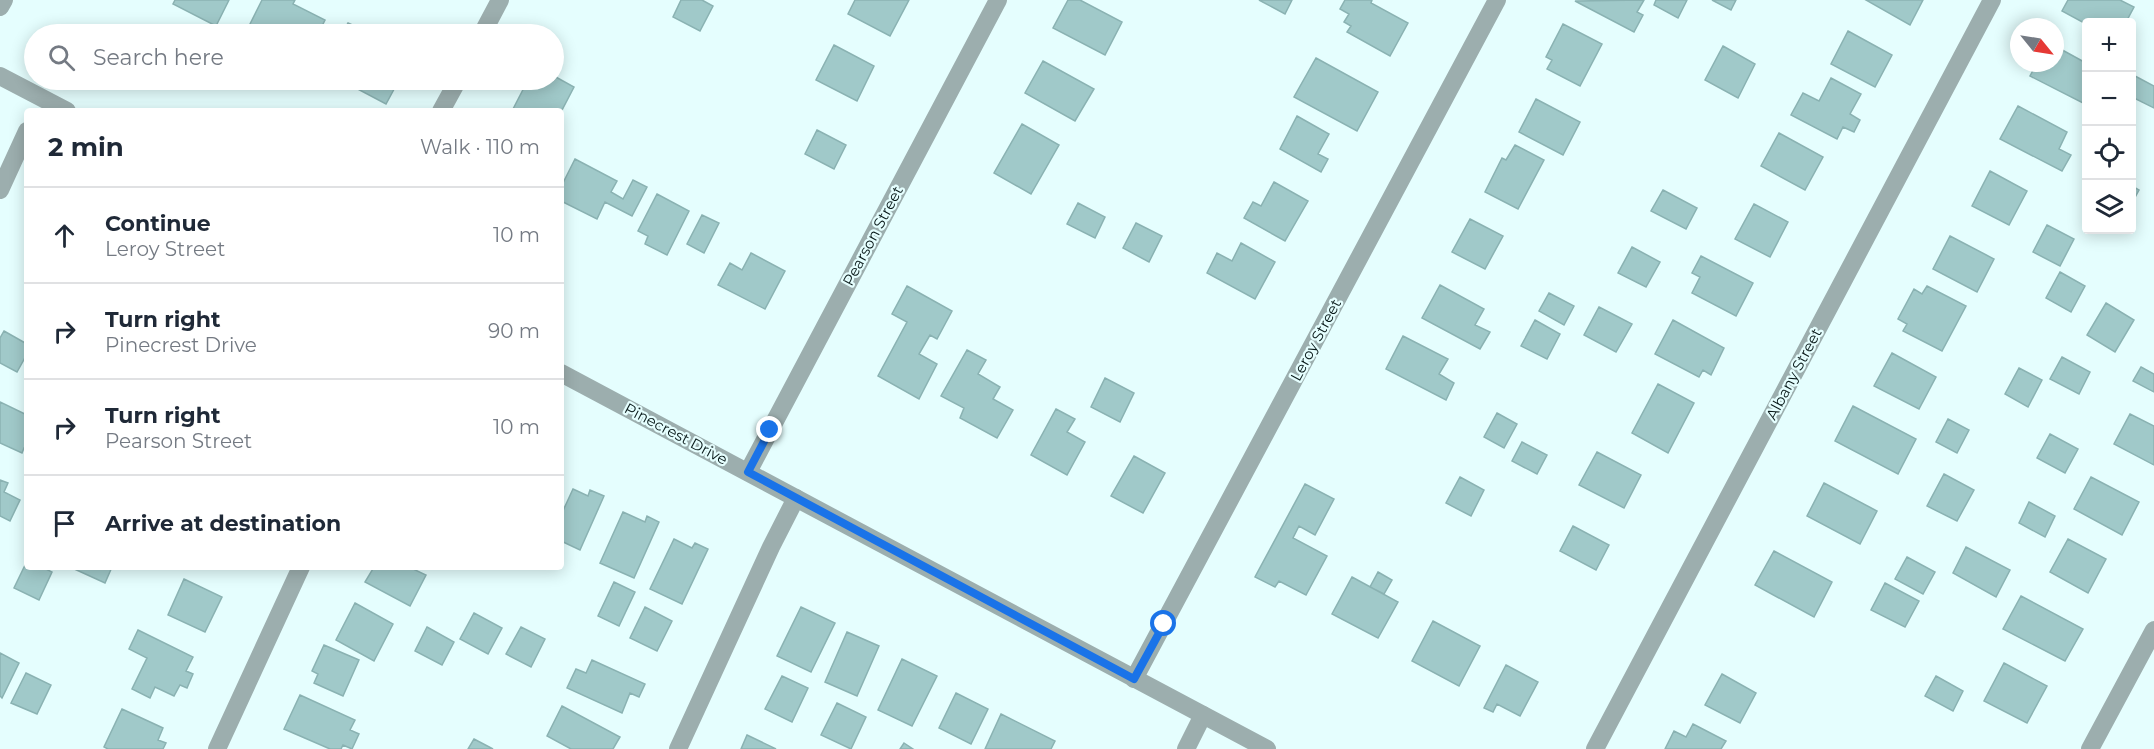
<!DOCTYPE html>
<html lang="en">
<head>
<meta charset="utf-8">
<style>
	:root { --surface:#fff; --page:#f2f2f3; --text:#1f2937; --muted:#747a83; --line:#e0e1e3 }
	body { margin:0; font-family:Montserrat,sans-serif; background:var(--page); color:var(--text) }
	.controls { position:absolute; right:18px; top:18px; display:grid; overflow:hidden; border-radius:6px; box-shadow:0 3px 15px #0003 }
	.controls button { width:54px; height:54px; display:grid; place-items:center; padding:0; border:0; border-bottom:2px solid var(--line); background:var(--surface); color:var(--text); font:30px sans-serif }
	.compass { position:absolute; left:2010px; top:18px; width:54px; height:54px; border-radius:50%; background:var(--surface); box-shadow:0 3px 15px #0003; rotate:120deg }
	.stop { position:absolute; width:18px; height:18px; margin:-14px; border:4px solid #1a73e8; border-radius:50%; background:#fff }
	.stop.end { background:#1a73e8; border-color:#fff; box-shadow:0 2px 6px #0008 }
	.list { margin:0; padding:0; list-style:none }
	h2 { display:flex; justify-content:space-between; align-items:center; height:78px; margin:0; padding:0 24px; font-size:26px }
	h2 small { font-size:20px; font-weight:400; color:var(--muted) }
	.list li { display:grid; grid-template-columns:39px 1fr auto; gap:18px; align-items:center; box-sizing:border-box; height:96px; padding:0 24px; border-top:2px solid var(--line) }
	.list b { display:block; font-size:22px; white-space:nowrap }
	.list p { margin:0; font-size:20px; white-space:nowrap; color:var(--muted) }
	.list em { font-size:20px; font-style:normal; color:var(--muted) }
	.icon { flex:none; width:33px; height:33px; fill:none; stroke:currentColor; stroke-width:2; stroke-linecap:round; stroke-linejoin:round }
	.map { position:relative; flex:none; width:2154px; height:749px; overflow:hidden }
	.search { position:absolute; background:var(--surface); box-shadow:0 3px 15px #0003; left:24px; top:24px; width:540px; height:66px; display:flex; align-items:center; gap:15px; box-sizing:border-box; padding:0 21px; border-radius:33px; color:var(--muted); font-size:22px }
	.panel { position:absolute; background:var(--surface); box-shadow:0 3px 15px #0003; left:24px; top:108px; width:540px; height:462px; border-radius:6px }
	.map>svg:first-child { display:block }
	.building { fill:#a0c9c9; stroke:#8ab2b2; stroke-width:1.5 }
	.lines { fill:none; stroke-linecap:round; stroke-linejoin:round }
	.minor { stroke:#9caeae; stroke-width:18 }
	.tertiary { stroke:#9caeae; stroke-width:18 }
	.route { stroke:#1a73e8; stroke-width:8 }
	.labels { text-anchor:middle; stroke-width:4.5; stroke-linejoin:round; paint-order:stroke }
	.street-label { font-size:15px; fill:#071717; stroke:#e5fefe }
</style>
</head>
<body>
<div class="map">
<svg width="2154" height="749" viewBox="0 0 2154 749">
	<rect width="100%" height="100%" fill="#e5fefe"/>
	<!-- building -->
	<path class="building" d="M175,0H229L216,26L173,4Z
		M262,0H295L293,4L325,20L318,34H245Z
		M681,0H702L713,6L700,31L673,17Z
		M855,0H909L890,36L848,14Z
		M1068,0H1080L1122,22L1105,55L1053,28Z
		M1259,0H1292L1285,14Z
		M1345,0H1372L1371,3L1408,23L1390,56L1347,32L1351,26L1344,22L1349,14L1340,9Z
		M1644,0L1637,12L1643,15L1634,32L1575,1Z
		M1656,0H1687L1678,18L1654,5Z
		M1712,0H1736L1731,10Z
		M1866,0H1923L1910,25Z
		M2068,0H2120L2134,7L2126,22L2086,24L2062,11Z
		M348,23L372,34H342Z
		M1563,24L1602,44L1580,86L1547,69L1552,60L1546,57Z
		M1848,31L1892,55L1875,87L1831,64Z
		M834,45L874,66L857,101L816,80Z
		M1723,46L1755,64L1738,98L1705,80Z
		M2055,46L2086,63V97L2083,103L2030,76L2037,63H2055Z
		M1316,58L1378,92L1357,131L1294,97Z
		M1043,61L1094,89L1075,121L1025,93Z
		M554,76L574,87L561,112L512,111L528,80H554Z
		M2135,76L2154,86V108L2132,97V83Z
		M1831,78L1861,94L1850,114L1860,120L1854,132L1843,127L1837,139L1791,115L1803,93L1819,101Z
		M353,80H399L386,104L350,85Z
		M1536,99L1580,122L1563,155L1519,132Z
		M2018,106L2067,132L2059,149L2071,155L2062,171L2000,139Z
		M1297,116L1329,134L1318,154L1328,159L1321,172L1280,149Z
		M1022,124L1059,145L1031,194L994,173Z
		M817,130L846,145L834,169L805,154Z
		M1779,133L1823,157L1805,190L1761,166Z
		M1515,145L1544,160L1518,209L1485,192L1502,158L1506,160Z
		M575,159L617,181L611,192L623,199L633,180L647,187L632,216L605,202L597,219L561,201V187Z
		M1990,171L2027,191L2009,225L1972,206Z
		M1274,182L1308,201L1285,241L1244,218L1253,202L1261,206Z
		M2132,186L2139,190L2132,203Z
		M1663,190L1697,208L1686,229L1651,211Z
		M657,194L689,211L667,255L645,244L648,236L638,231Z
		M1078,203L1105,217L1095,238L1067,224Z
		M1754,204L1788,222L1770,257L1735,239Z
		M702,215L719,223L704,253L687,244Z
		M1470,219L1503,236L1485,269L1452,252Z
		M1136,223L1162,236L1149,262L1123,248Z
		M2047,225L2074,239L2060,266L2033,252Z
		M1950,236L1994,259L1977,292L1933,269Z
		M1241,243L1275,262L1255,299L1207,273L1217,253L1232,261Z
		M1632,247L1660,262L1646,287L1618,273Z
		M751,253L785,271L765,309L718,285L730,263L742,270Z
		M1701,256L1753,283L1736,316L1692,293L1700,277L1692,273Z
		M2060,272L2085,286L2071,312L2046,298Z
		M1440,285L1484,309L1475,325L1490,332L1480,349L1422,318Z
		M907,286L952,311L937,339L930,335L919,354L937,364L919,399L878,376L907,322L892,314Z
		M1927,286L1966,306L1942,351L1903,331L1907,324L1898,319L1914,289L1922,294Z
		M1549,293L1574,306L1564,325L1539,311Z
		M2106,303L2134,320L2115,352L2087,335Z
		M1599,307L1632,324L1616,352L1584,335Z
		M1535,320L1560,334L1547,359L1521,346Z
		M1673,320L1724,348L1711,375L1703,370L1699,377L1655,354Z
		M4,331L27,344V354L17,372L0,363V338Z
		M1403,336L1448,359L1439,374L1454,383L1446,400L1386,369Z
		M967,350L986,360L978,374L1000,387L993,399L1013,410L997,438L960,418L964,408L941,396Z
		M1892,353L1936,377L1919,409L1874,386Z
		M2062,357L2090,372L2079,394L2050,379Z
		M2141,367L2154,374V392L2133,381Z
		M2019,368L2042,380L2028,407L2005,394Z
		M1105,378L1134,393L1120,422L1091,407Z
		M1658,384L1694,403L1668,453L1632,433Z
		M0,402L27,415V449L24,448L22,453L0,443Z
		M1853,406L1916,439L1898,474L1835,441Z
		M1056,409L1075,419L1067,432L1085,442L1067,475L1031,455Z
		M1497,413L1517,424L1504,448L1484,437Z
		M2130,414L2154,426V465L2114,444Z
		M1948,419L1969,430L1957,453L1936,442Z
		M2050,434L2078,449L2065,473L2037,458Z
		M1522,442L1547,455L1537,474L1512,461Z
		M1597,452L1641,475L1624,508L1579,485Z
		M1134,456L1165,473L1143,513L1111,496Z
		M1944,474L1974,490L1957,521L1927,506Z
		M1460,477L1484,490L1471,516L1446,503Z
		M2091,477L2139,502L2122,535L2074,509Z
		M0,480L8,483L4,492L20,500L10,521L0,516Z
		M1824,483L1877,511L1860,544L1807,516Z
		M1305,484L1334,499L1315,535L1299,526L1293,538L1327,556L1306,595L1279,581L1275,587L1255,577Z
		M573,489L588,496L590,490L604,496L580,550L561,541V515Z
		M2029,502L2055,516L2045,537L2019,523Z
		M623,512L645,522L647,516L659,522L634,578L600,563Z
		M1573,526L1609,545L1596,570L1560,551Z
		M674,539L692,548L695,543L708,549L682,604L650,589Z
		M2068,539L2106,559L2088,593L2050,572Z
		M1966,547L2010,570L1996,597L1953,573Z
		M1774,551L1832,582L1814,617L1755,585Z
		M1907,557L1935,572L1923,594L1895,579Z
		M27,561V567H42L52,572L39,600L14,588Z
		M70,567H112L105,583Z
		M374,567H409L426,575L410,606L365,582Z
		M1378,572L1392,580L1384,594L1370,587Z
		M1352,577L1398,602L1378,638L1332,614Z
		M184,579L222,597L205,632L168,615Z
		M614,582L635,592L619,626L598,616Z
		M1885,583L1919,601L1905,627L1871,610Z
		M2021,596L2083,629L2065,661L2003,629Z
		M355,603L393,624L374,661L336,640Z
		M645,607L672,621L657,651L630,638Z
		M801,607L835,623L811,672L777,656Z
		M474,613L502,628L488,654L460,639Z
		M1433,621L1480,646L1459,686L1412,661Z
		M427,627L454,642L442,665L415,651Z
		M521,627L545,639L531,667L506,654Z
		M138,630L193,657L186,671L193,674L187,688L180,685L174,696L155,687L150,698L132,689L147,658L129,649Z
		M847,632L879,646L857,696L825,682Z
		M324,645L359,660L343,696L314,683L318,674L312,671Z
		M0,653L19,663L2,698L0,696Z
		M902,659L937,676L912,726L878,710Z
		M592,660L645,684L639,697L630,693L622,713L567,688L576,669L586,673Z
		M2004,663L2047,686L2027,723L1984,701Z
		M1506,665L1538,682L1520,716L1497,704L1493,712L1484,708Z
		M26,673L51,685L37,714L11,703Z
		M1722,674L1756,693L1740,723L1705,705Z
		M782,676L808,688L792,722L765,709Z
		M1936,676L1963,691L1953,711L1925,696Z
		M956,693L988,709L971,744L939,728Z
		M300,695L355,720L350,730L359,734L352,749L343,745L341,749H330L284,729Z
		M837,703L866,717L851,749L821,735Z
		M562,706L620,737L613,749H571L547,736Z
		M122,709L163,728L158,740L166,743L163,749H108L104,747Z
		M1001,714L1055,741L1051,749H985Z
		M1693,724L1726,741L1721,749H1665L1674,731L1686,737Z
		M747,735L776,749H741Z
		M474,739L493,749H468Z
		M904,743L913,749H900Z"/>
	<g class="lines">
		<!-- minor -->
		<path class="minor" d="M0,7L4,0
			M482,34L500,0
			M441,111L458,80
			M0,190L27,131
			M748,472L998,0
			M1134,679L1497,0
			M217,749L301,567
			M678,749L771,547L796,498
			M1186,749L1203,715
			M1595,749L1992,0
			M2090,749L2154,630"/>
		<!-- tertiary -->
		<path class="tertiary" d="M0,76L67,111
			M561,373L1267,749"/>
	</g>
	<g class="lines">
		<!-- route -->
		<path class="route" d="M770,430L748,472L1134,679L1164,624"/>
	</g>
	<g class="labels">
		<!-- street labels -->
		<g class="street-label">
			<text transform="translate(873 236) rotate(-62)" y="5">Pearson Street</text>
			<text transform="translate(1316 340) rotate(-62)" y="5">Leroy Street</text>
			<text transform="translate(1794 374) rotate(-62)" y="5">Albany Street</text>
			<text transform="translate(676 434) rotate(28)" y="5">Pinecrest Drive</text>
		</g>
	</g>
</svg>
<div class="controls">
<button>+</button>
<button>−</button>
<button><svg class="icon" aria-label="locate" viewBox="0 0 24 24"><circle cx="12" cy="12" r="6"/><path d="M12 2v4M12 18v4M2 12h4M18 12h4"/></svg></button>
<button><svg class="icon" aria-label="layers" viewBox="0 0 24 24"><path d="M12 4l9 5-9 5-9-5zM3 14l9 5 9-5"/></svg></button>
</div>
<svg class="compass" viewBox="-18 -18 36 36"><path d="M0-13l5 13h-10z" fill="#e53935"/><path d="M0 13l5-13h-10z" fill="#747a83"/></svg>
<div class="stop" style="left:1164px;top:624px"></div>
<div class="stop end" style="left:770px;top:430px"></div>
<div class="search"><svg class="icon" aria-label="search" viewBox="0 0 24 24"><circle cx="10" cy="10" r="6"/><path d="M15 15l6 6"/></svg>Search here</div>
<section class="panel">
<h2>2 min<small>Walk · 110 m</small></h2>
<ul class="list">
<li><svg class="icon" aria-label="ahead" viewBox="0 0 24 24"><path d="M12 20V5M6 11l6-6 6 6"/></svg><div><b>Continue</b><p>Leroy Street</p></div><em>10 m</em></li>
<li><svg class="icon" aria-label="right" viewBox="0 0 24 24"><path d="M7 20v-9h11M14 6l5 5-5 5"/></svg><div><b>Turn right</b><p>Pinecrest Drive</p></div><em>90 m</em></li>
<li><svg class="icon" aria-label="right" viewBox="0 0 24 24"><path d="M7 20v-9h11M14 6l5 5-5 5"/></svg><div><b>Turn right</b><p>Pearson Street</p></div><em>10 m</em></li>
<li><svg class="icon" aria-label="arrive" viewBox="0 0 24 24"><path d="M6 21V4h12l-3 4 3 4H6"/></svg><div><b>Arrive at destination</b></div></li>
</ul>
</section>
</div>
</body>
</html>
